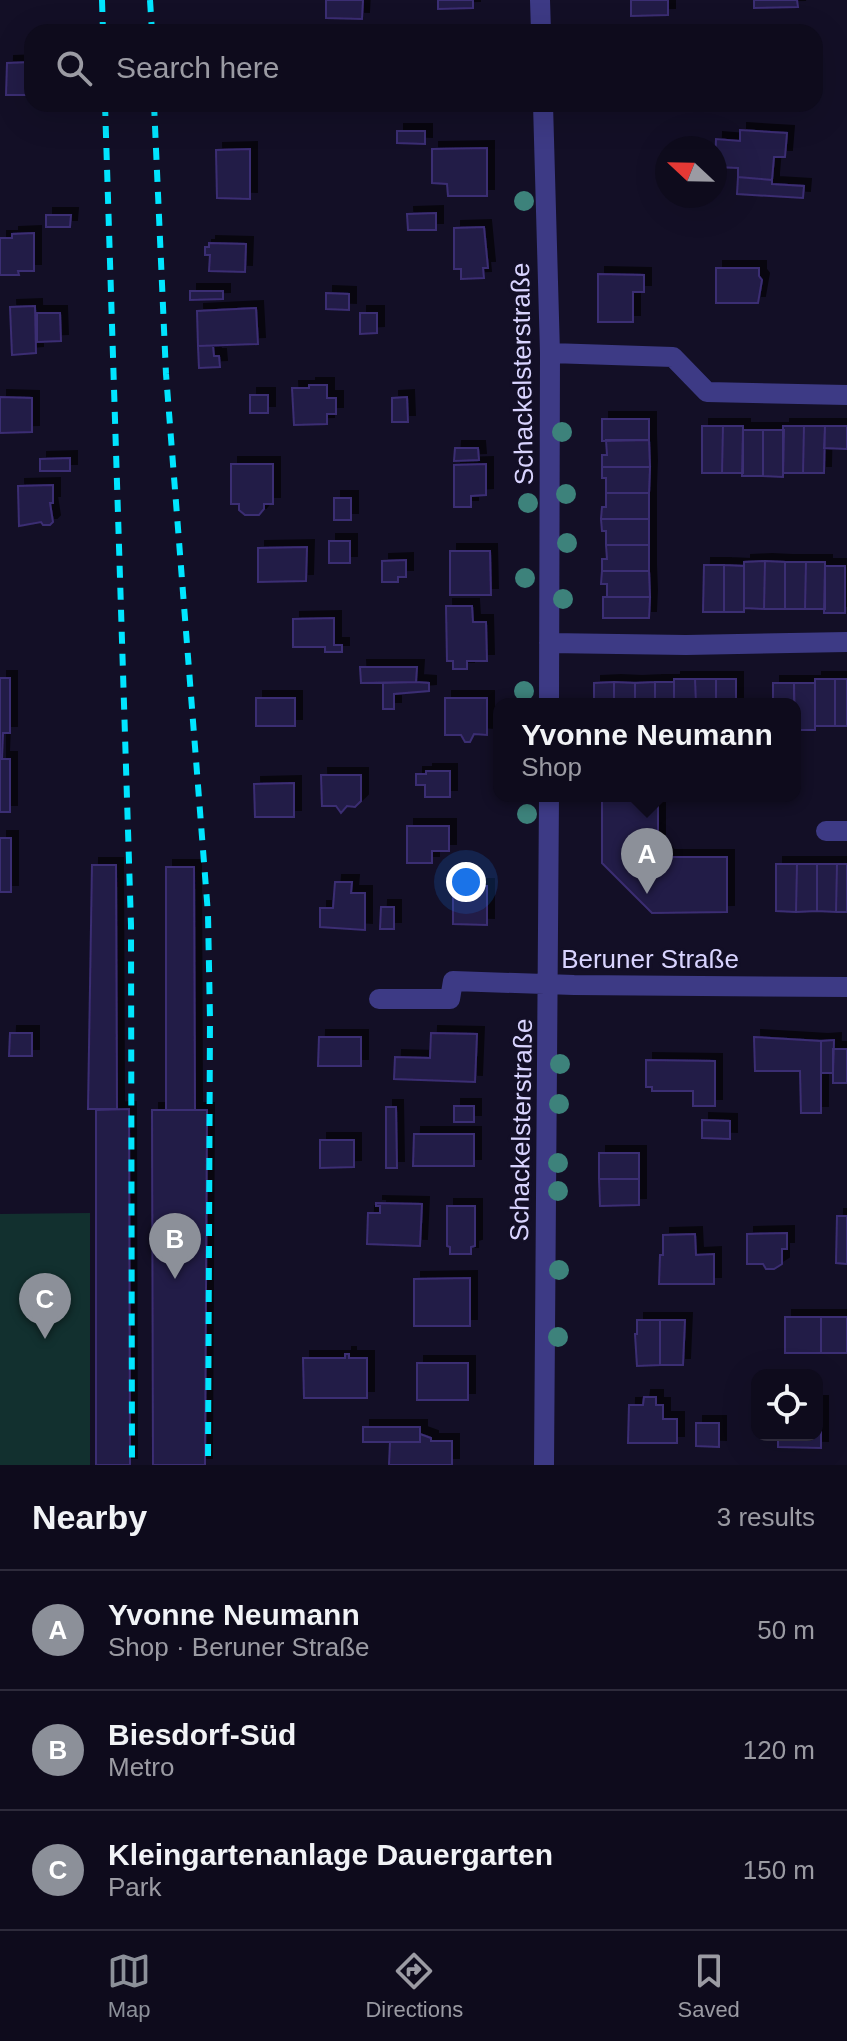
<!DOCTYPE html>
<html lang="en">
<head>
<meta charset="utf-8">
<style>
	:root { --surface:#0e0b1c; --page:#1c1929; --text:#f1f3f6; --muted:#9b9ba3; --line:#2e2b3b; --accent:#8c9099 }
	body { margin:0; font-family:Arial,sans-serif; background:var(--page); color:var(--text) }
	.controls { position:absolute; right:24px; bottom:24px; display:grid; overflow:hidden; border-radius:16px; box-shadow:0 8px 32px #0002 }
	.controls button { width:72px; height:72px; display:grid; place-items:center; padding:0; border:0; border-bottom:2px solid var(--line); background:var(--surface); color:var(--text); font:40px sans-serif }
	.compass { position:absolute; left:655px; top:136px; width:72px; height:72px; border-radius:50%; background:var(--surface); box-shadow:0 8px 32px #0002; rotate:292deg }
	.you { position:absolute; left:466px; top:882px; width:28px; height:28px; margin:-20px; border:6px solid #fff; border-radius:50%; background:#1a73e8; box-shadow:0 0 0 12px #1a73e833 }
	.badge { display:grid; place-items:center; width:52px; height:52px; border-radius:50%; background:var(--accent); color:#fff; font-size:26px; font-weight:700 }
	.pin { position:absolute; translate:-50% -66px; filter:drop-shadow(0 2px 4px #0008) }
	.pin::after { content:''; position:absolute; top:42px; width:28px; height:24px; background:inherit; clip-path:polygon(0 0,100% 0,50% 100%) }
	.popup { position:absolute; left:493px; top:698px; width:308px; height:104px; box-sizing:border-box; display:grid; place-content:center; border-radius:16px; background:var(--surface); filter:drop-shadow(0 2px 6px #0005); font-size:26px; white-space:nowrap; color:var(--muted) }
	.popup b { font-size:30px; color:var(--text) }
	.popup::after { content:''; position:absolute; left:50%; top:100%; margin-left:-16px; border:16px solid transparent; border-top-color:var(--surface) }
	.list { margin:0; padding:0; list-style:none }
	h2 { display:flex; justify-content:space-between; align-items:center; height:104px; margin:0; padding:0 32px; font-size:34px }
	h2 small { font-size:26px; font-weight:400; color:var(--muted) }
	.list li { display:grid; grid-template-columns:52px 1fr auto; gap:24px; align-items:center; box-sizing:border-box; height:120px; padding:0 32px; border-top:2px solid var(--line) }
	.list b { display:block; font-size:30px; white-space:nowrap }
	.list p { margin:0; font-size:26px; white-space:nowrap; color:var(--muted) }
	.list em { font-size:26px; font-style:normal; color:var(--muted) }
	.icon { flex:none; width:44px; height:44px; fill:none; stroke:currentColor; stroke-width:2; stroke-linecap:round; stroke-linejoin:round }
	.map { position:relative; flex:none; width:847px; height:1465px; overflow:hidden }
	.search { position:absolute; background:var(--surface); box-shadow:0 8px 32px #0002; left:24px; right:24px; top:24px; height:88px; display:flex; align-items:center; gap:20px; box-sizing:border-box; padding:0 28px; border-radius:24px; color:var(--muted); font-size:30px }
	.sheet { height:464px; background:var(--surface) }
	nav { display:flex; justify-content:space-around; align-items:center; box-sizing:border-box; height:112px; border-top:2px solid var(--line); background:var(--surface); font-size:22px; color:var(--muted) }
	nav a { display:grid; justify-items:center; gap:4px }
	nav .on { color:var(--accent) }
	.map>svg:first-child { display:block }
	.green { fill:#12302f }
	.building { fill:#241b47; stroke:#3b2d73; stroke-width:2; filter:url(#shadow) }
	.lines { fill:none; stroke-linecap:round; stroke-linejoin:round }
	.minor { stroke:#3d3a85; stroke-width:20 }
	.rail { stroke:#00e5ff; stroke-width:6; stroke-dasharray:12 10; stroke-linecap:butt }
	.tree { fill:#3d827b }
	.labels { text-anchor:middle; stroke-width:6; stroke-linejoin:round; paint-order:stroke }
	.street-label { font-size:26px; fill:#d9d4ff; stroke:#130f26 }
</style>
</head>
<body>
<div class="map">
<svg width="847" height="1465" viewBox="0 0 847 1465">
	<defs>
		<filter id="shadow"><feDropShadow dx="7" dy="-7" stdDeviation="0" flood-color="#0009"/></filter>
	</defs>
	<rect width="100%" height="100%" fill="#130f26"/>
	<!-- green -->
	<path class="green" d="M90,1213V1465H0V1214Z"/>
	<!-- building -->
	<path class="building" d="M326,0H363L362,19L326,18Z
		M438,0H473V8L438,9Z
		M631,0H668V15L631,16Z
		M754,0H797L798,7L754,8Z
		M32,62V95H6L7,63Z
		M740,130L787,133L785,157H774L772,180L738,177V168L715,167L716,139L740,141Z
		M397,131H425V144L397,143Z
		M487,148V196H448L447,184L432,183V149Z
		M250,149V199L217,198L216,150Z
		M738,177L772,180V184L804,186L803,198L737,194Z
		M436,213V230H408L407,214Z
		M46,215H71L70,227H46Z
		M484,227L488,268H483L484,278L461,279V269H454V228Z
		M34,233V271H18L19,275H0V238H12V234Z
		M209,243L246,244L245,272L209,271L210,255H205V247H209Z
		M716,268H759V276L762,280L758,303H716Z
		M598,274L644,275V292H633V322H598Z
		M190,291H223V299L190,300Z
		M326,293L349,294V310L326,309Z
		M35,306L36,353L12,355L10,307Z
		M256,308L258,344L198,346L197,311Z
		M37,313H60L61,341L37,342Z
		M360,313H377V333L360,334Z
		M198,346H213L214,356H219L220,367L199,368Z
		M309,385H327V398H336V414H327V424L294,425L292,388H309Z
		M250,395H268V413H250Z
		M0,397L32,398V432L0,433Z
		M407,397L408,422H392V398Z
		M602,419H649V440L602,441Z
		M702,426H723L722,473H702Z
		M723,426H743V473H722Z
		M783,426H804L803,473H783Z
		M804,426H825L824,473H803Z
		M825,426H847V449L824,448Z
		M743,430H763V476H742Z
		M763,430H784L783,477L763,476Z
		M606,440H649L650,467H602V455H607Z
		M455,448H478L479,460L454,461Z
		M70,458V471H40V459Z
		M231,464H273V504H264V509L259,515H245L239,510V504H231Z
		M486,464V495L471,496V507H454V465Z
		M602,467H650L649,493H606V478H602Z
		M53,485V503H50L53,522L50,525H43L41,522L19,526L18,486Z
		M606,493H649V519H601L602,507H606Z
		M334,498H351V520H334Z
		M601,519H649V545H606V531H602Z
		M329,541H350V563H329Z
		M606,545H649V571H602V559H607Z
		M307,547L306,581L258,582V548Z
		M450,551H490L491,595H450Z
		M406,560V577H398V582H382V561Z
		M765,561L764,609L744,608V562Z
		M765,561L785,562V609H764Z
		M785,562H806L805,609H785Z
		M806,562H825V609H805Z
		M704,565H724V612H703Z
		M724,565L744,566V612H724Z
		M825,566H845V613H824Z
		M602,571H649L650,597H607V584H601Z
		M603,597H650L649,618H603Z
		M446,606H472L473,622H486L487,661H467V669H453V661H447Z
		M334,618V645H342V652H325V647H293V619Z
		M360,667H417L416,682L361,683Z
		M0,678H10V733H3L2,759H10V812H0Z
		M674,679H695L696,704H674Z
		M695,679H716V704H696Z
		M716,679H736V704H716Z
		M815,679H835V726H815Z
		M835,679H847V726H835Z
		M416,682L429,683V691L394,694V709H383V683Z
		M614,682V704H594V683Z
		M614,682L635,683V704H614Z
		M655,682V704H635V683Z
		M655,682H674V704H655Z
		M773,683H794V704H773Z
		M794,683H815V730H795Z
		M256,698H295V726H256Z
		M445,698H487V735L474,734L470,742H465L461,735H445Z
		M426,771H450V797H425V785H416V774H426Z
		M321,775H361V801L355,807L347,806L341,813L336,806H322Z
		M294,783V817H255L254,784Z
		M602,796H658V847L667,857H727V912L652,913L602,863Z
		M407,826H449V851H432V863H407Z
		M0,838H11V892H0Z
		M776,864H797L796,912L776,911Z
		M797,864H817V911L796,912Z
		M817,864H837L836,912L817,911Z
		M837,864H847V912H836Z
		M92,865H116L117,1109H88Z
		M166,867H194L195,1110H166Z
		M335,882H352L351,893H365V930L320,927V908H333Z
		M453,886H487V925L453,924Z
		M381,907H394V929H380Z
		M10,1033H32V1056H9Z
		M431,1033L477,1034L475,1082L394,1079L395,1057L430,1058Z
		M319,1037H361V1066H318Z
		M754,1037L821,1041V1113H801L800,1071H755Z
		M834,1040L833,1073H821V1041Z
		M833,1049H847V1083H833Z
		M646,1060L715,1061V1106H693V1091H652V1087H646Z
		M454,1106H474V1122H454Z
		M386,1107H396L397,1168H386Z
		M129,1109L130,1465H96V1110Z
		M152,1110H207L205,1465H153Z
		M702,1120L730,1121V1139L702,1138Z
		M414,1134H474V1166H413Z
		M320,1140H354V1167L320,1168Z
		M599,1153H639V1179H599Z
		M599,1179H639V1205L600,1206Z
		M376,1203L422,1204L420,1246L367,1244L368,1213H380V1206H376Z
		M447,1206H475V1246L471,1247V1254H450V1247L447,1246Z
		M837,1216H847V1264L836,1263Z
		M787,1233V1249H782V1264L774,1269H766L763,1264H747V1234Z
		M695,1234L696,1255L714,1254V1284H659L660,1255H663V1235Z
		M470,1278V1326H414V1279Z
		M785,1317H821V1353H785Z
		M821,1317H847V1353H821Z
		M637,1320H660V1365L637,1366L635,1334H637Z
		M660,1320H685L683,1365H660Z
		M345,1354H349V1358H367V1398H304L303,1358H345Z
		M417,1363H468V1400H417Z
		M644,1397H656V1405H663V1419H677V1443H628L629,1405H643Z
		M817,1403H821V1448L778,1447V1435H817Z
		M696,1423H719V1447L696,1446Z
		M363,1427H420V1442H363Z
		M420,1434L431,1438V1441H452V1465H389L390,1442H420Z"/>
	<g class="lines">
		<!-- minor -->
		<path class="minor" d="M540,0L541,32
			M543,104L550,353L549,704
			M550,353L673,357L707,392L847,395
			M549,643L686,645L847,642
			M826,831H847
			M379,999H450L453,981L574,985L847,987
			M544,1465L549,796"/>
		<!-- rail -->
		<path class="rail" d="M102,0L103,32
			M150,0L152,32
			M105,104L131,925L132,1465
			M154,104L166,374L208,914L210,1019L208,1465"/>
	</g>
	<!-- trees -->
	<g class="tree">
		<circle cx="524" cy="201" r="10"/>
		<circle cx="562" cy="432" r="10"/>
		<circle cx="566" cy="494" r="10"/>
		<circle cx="528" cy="503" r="10"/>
		<circle cx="567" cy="543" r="10"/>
		<circle cx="525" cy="578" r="10"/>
		<circle cx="563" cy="599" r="10"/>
		<circle cx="524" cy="691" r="10"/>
		<circle cx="527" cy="814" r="10"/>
		<circle cx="560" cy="1064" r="10"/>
		<circle cx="559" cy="1104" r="10"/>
		<circle cx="558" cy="1163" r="10"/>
		<circle cx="558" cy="1191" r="10"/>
		<circle cx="559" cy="1270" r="10"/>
		<circle cx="558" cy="1337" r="10"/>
	</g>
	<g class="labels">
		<!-- street labels -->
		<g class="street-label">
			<text transform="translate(522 374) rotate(-91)" y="9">Schackelsterstraße</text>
			<text x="650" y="968">Beruner Straße</text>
			<text transform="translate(521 1130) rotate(-89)" y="9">Schackelsterstraße</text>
		</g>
	</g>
</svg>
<div class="controls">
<button><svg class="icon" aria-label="locate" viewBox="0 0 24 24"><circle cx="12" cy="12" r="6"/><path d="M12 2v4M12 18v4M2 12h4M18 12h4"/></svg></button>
</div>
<svg class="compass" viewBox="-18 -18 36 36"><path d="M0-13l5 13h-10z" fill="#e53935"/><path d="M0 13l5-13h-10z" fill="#9b9ba3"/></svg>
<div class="you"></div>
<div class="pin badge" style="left:647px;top:894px">A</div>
<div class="popup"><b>Yvonne Neumann</b>Shop</div>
<div class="pin badge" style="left:175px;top:1279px">B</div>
<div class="pin badge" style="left:45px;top:1339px">C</div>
<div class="search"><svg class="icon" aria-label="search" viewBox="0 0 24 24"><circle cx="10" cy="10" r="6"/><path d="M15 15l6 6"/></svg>Search here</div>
</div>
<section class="sheet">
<h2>Nearby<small>3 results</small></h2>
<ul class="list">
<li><span class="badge">A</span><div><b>Yvonne Neumann</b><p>Shop · Beruner Straße</p></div><em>50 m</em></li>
<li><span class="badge">B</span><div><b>Biesdorf-Süd</b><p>Metro</p></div><em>120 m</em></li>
<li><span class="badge">C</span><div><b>Kleingartenanlage Dauergarten</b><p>Park</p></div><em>150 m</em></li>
</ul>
</section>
<nav>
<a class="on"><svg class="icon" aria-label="map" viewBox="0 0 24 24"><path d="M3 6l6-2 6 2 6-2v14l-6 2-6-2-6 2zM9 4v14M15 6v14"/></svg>Map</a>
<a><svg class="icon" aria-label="directions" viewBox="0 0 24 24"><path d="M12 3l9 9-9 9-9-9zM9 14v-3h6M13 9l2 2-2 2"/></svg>Directions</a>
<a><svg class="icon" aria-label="saved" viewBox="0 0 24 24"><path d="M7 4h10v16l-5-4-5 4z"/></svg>Saved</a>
</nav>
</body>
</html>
